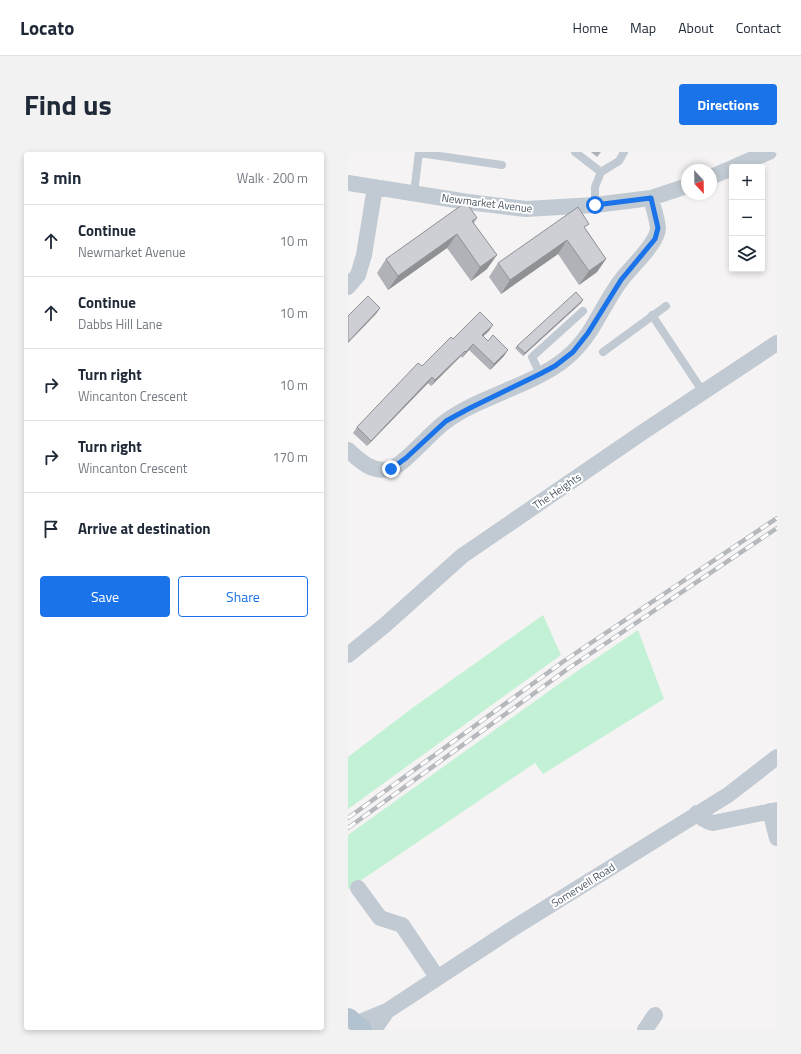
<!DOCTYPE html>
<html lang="en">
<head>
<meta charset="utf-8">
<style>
	:root { --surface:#fff; --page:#f2f2f3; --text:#1f2937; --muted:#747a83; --line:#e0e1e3; --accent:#1a73e8 }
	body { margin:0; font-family:"Titillium Web",sans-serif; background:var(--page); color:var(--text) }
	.controls { position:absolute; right:12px; top:12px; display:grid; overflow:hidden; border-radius:4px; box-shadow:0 2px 6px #0003 }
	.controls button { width:36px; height:36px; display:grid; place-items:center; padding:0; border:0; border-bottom:1px solid var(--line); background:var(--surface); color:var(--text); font:20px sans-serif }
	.compass { position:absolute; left:333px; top:12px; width:36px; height:36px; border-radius:50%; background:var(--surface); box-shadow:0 2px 6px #0003; rotate:158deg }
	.stop { position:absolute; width:12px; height:12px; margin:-9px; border:3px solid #1a73e8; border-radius:50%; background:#fff }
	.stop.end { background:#1a73e8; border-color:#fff; box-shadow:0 1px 4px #0008 }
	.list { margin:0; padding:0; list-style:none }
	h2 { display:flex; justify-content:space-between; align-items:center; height:52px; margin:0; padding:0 16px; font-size:17px }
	h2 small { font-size:13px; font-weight:400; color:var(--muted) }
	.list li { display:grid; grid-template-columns:26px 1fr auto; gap:12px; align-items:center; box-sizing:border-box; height:72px; padding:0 16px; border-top:1px solid var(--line) }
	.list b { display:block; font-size:15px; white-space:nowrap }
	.list p { margin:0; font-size:13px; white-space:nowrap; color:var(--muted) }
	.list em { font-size:13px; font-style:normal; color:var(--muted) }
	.actions { display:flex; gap:8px; padding:12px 16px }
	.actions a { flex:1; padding:9px 0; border:1px solid var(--accent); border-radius:4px; text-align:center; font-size:14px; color:var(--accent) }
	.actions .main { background:var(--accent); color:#fff }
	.icon { flex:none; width:22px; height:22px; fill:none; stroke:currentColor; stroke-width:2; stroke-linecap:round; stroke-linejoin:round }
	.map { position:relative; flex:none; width:429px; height:878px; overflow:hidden; border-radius:4px }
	header { display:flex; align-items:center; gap:24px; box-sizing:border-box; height:56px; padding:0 20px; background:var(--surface); border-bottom:1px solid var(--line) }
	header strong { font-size:19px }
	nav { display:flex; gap:22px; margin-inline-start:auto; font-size:14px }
	.intro { display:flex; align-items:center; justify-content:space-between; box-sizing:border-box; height:96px; padding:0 24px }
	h1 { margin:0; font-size:28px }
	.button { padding:10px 18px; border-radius:4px; background:var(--accent); color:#fff; font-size:14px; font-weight:700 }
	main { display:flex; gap:24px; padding:0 24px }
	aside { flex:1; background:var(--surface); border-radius:4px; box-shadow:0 2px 6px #0003 }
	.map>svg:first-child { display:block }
	.green { fill:#c3f1d5 }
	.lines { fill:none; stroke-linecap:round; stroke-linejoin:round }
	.service { stroke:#c1cad2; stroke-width:8 }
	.minor { stroke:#c1cad2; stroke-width:16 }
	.primary { stroke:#b3c2d1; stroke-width:22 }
	.rail-casing { stroke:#b5b8bd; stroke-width:4.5 }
	.rail { stroke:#fff; stroke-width:3; stroke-dasharray:9; stroke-linecap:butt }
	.wall { fill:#b0b2b7 }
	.shaded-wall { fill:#909195 }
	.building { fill:#cdcfd5; stroke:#909195 }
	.route { stroke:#1a73e8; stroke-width:5 }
	.labels { text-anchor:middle; stroke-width:4; stroke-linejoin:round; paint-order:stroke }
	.street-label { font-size:11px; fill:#4a5661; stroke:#fff }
</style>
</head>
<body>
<header>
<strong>Locato</strong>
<nav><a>Home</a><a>Map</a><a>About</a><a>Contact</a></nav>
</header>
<div class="intro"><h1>Find us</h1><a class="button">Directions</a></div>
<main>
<aside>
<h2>3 min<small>Walk · 200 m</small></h2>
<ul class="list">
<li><svg class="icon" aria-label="ahead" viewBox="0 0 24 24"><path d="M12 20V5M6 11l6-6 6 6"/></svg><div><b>Continue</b><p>Newmarket Avenue</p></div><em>10 m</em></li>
<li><svg class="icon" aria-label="ahead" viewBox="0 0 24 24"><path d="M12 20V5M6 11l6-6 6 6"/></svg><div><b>Continue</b><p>Dabbs Hill Lane</p></div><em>10 m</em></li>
<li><svg class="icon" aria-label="right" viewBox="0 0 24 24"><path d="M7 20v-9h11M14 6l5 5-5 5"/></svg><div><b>Turn right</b><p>Wincanton Crescent</p></div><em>10 m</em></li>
<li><svg class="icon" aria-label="right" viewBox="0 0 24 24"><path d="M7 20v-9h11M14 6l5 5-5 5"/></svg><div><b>Turn right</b><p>Wincanton Crescent</p></div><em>170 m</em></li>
<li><svg class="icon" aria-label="arrive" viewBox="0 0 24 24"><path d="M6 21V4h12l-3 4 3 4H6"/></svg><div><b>Arrive at destination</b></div></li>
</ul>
<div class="actions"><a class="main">Save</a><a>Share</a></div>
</aside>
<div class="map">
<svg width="429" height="878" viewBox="0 0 429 878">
	<rect width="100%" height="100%" fill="#f5f3f3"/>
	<!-- green -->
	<path class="green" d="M195,463L213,503L0,657V605L63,557Z
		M290,478L316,547L195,622L187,611L0,737V683L225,522Z"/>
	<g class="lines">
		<!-- service -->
		<path class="service" d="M227,0L253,20
			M71,1L154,13
			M66,41L71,0
			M247,53V35L253,20L271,9L276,0
			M304,163L355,240
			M255,200L318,154
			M192,222L184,205L235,159"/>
		<!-- minor -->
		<path class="minor" d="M386,15L421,0
			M363,25L384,16
			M0,31L120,50L178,57L247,53L303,46L339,34
			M0,135L10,123L16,103L27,35
			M0,298C12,309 24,321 42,317C55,314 84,279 97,270C134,242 192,233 225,200C246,180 256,150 274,127C283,115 310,91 310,76C309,66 305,55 303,46
			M0,503L37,473L114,404L295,280L429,191
			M422,659L429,686
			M349,661C354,666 358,670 365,671L429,658
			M10,736L32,766L54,773L89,825
			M0,878L17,868L39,859L164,777L380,643L429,605
			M26,878L39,859
			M297,878L307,863"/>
		<!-- primary -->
		<path class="primary" d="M0,867L13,878"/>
		<defs>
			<path id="rail" d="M0,666L216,509L429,366
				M0,676L221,516L429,376"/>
		</defs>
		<!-- rail casing -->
		<use href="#rail" class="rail-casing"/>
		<!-- rail -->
		<use href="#rail" class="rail"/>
	</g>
	<!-- wall -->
	<path class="wall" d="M243,0H253L249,5Z
		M129,66L126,71L139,117L123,129L99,96L40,138L29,121L38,107Z
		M238,77L258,107L249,120L231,133L210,102L153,142L141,125L150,111Z
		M235,148L233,151L175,204L167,196L169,194Z
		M141,179L135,184L156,204L142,218L121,198L114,206L113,204L83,234L80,231L19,294L5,281L9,275L74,214L105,187Z"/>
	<!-- shaded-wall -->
	<path class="shaded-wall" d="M109,82L99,96L40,138L50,124Z
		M219,88L210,102L153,142L162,128Z
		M149,103L139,117L123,129L132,115Z
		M258,107L249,120L231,133L241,119Z
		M235,148L233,151L175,204L177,201Z
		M32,156L28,162L0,191V190Z
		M145,173L141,179L130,189L134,183Z
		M125,192L121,198L114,206L118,200Z
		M160,198L156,204L142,218L146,212Z
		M117,199L113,204L83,234L87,228Z
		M84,225L80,231L19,294L23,289Z"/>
	<!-- building -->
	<path class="building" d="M118,50L129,66L124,69L149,103L132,115L109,82L50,124L38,107Z
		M230,55L241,72L236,75L258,107L241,119L219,88L162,128L150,111Z
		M228,140L235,148L177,201L169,194Z
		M20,144L32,156L0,190V164Z
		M132,160L145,173L134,183L140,189L145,183L160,198L146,212L125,192L118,200L117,199L87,228L84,225L23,289L9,275L70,211L74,214L103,185L105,187Z"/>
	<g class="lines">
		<!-- route -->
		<path class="route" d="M43,317L58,306L98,269L122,256L192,222L207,214L225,200L240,181L273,128L307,87L310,76L303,46L247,53"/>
	</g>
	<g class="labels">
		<!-- street labels -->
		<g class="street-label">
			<text transform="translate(139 51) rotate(7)" y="4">Newmarket Avenue</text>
			<text transform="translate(209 339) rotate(-34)" y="4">The Heights</text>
			<text transform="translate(235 733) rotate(-32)" y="4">Somervell Road</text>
		</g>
	</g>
</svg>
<div class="controls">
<button>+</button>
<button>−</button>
<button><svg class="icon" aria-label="layers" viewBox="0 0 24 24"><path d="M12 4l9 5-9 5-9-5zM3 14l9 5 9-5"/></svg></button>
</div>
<svg class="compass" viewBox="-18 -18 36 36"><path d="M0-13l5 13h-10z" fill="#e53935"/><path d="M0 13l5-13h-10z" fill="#747a83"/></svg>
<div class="stop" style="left:247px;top:53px"></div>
<div class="stop end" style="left:43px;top:317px"></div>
</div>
</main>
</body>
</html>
